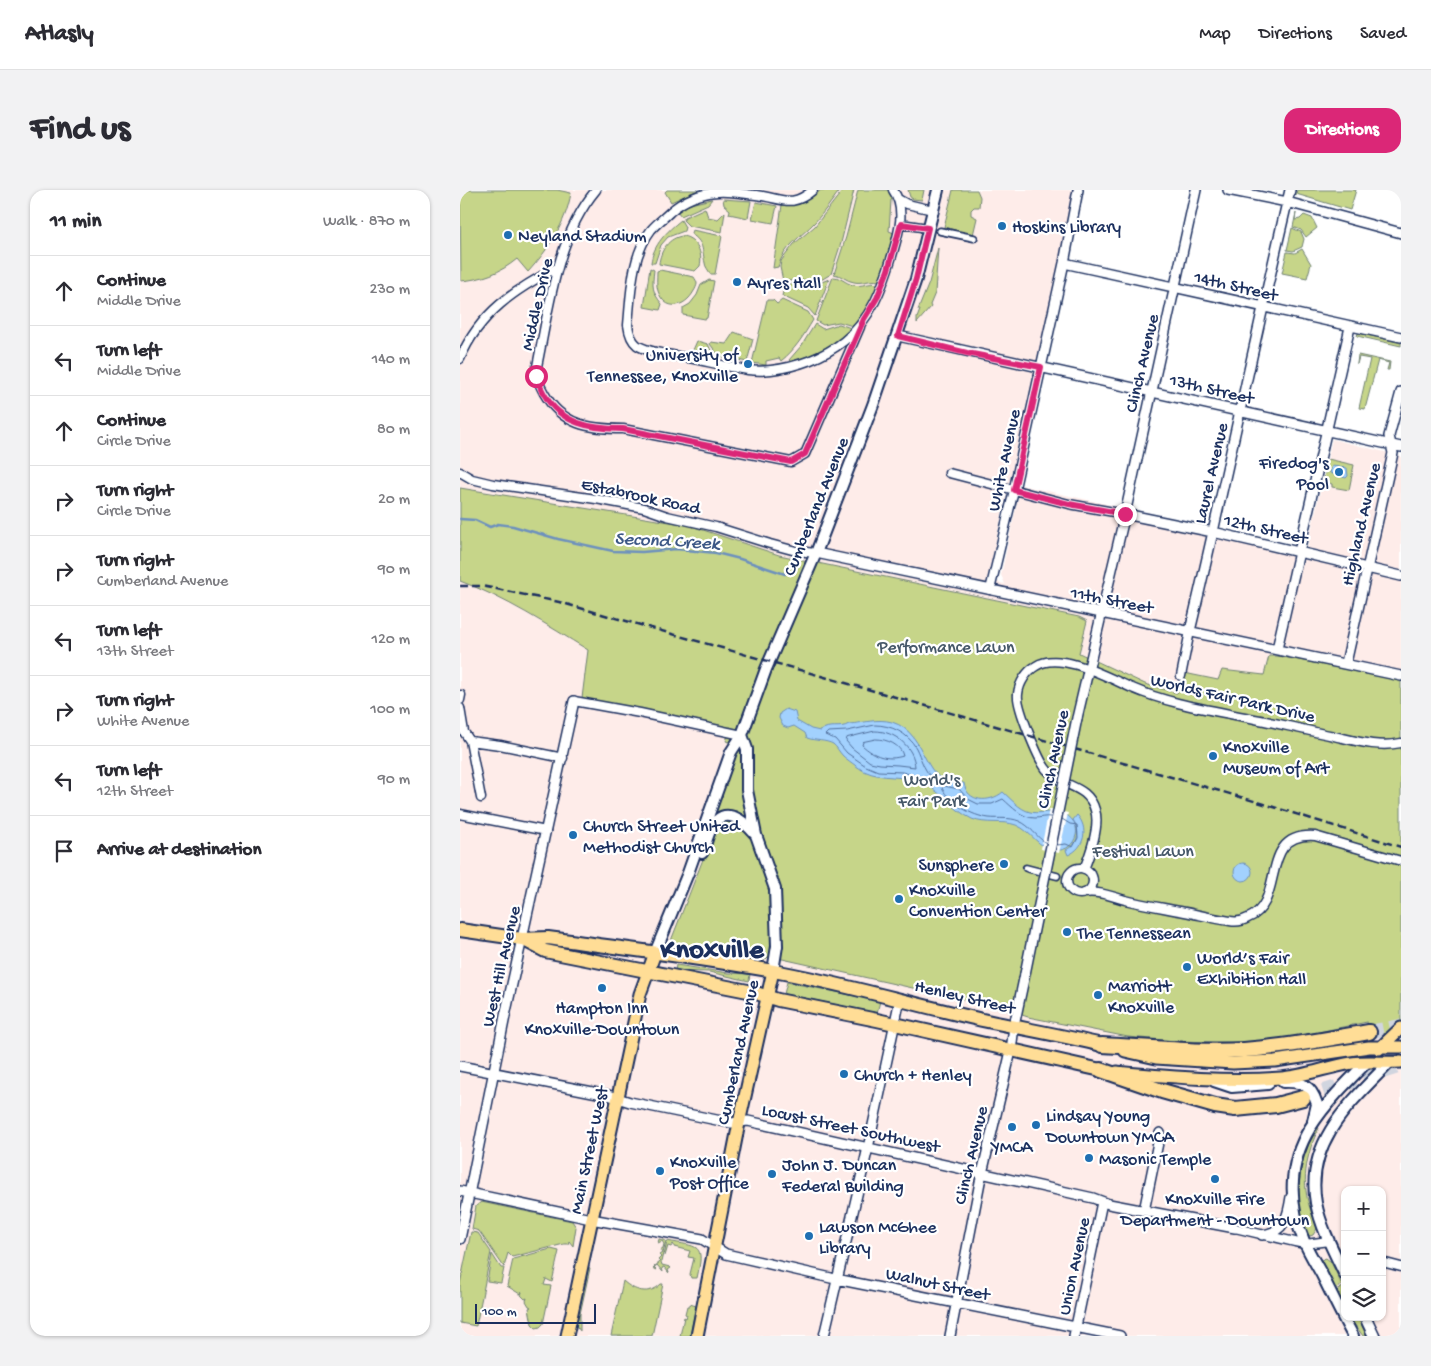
<!DOCTYPE html>
<html lang="en">
<head>
<meta charset="utf-8">
<style>
	:root { --surface:#fff; --page:#f2f2f3; --text:#2b2b33; --muted:#7c7c81; --line:#e1e1e2; --accent:#db2777 }
	body { margin:0; font-family:"Gochi Hand",sans-serif; background:var(--page); color:var(--text) }
	.controls { position:absolute; right:15px; bottom:15px; display:grid; overflow:hidden; border-radius:10px; box-shadow:0 1px 4px #0004 }
	.controls button { width:45px; height:45px; display:grid; place-items:center; padding:0; border:0; border-bottom:1px solid var(--line); background:var(--surface); color:var(--text); font:25px sans-serif }
	.scale { position:absolute; left:15px; bottom:12px; width:121px; box-sizing:border-box; padding-left:5px; border:2px solid #1b2f5e; border-top:0; font-size:14px; line-height:18px; white-space:nowrap; color:#1b2f5e; -webkit-text-stroke:4px #fff; paint-order:stroke }
	.stop { position:absolute; width:15px; height:15px; margin:-11px; border:4px solid #db2777; border-radius:50%; background:#fff }
	.stop.end { background:#db2777; border-color:#fff; box-shadow:0 1px 5px #0008 }
	.list { margin:0; padding:0; list-style:none }
	h2 { display:flex; justify-content:space-between; align-items:center; height:65px; margin:0; padding:0 20px; font-size:21px }
	h2 small { font-size:16px; font-weight:400; color:var(--muted) }
	.list li { display:grid; grid-template-columns:32px 1fr auto; gap:15px; align-items:center; box-sizing:border-box; height:70px; padding:0 20px; border-top:1px solid var(--line) }
	.list b { display:block; font-size:19px; white-space:nowrap }
	.list p { margin:0; font-size:16px; white-space:nowrap; color:var(--muted) }
	.list em { font-size:16px; font-style:normal; color:var(--muted) }
	.icon { flex:none; width:28px; height:28px; fill:none; stroke:currentColor; stroke-width:2; stroke-linecap:round; stroke-linejoin:round }
	.map { position:relative; flex:none; width:941px; height:1146px; overflow:hidden; border-radius:15px }
	header { display:flex; align-items:center; gap:30px; box-sizing:border-box; height:70px; padding:0 25px; background:var(--surface); border-bottom:1px solid var(--line) }
	header strong { font-size:24px }
	nav { display:flex; gap:28px; margin-inline-start:auto; font-size:18px }
	.intro { display:flex; align-items:center; justify-content:space-between; box-sizing:border-box; height:120px; padding:0 30px }
	h1 { margin:0; font-size:35px }
	.button { padding:12px 22px; border-radius:15px; background:var(--accent); color:#fff; font-size:18px; font-weight:700 }
	main { display:flex; gap:30px; padding:0 30px }
	aside { flex:1; background:var(--surface); border-radius:15px; box-shadow:0 1px 4px #0004 }
	.map>svg:first-child { display:block }
	.built { fill:#feece9; fill-rule:evenodd }
	.green { fill:#c6d589; stroke:#708274 }
	.water { fill:#a2d1fe; stroke:#6c90be }
	.pier { fill:#fff }
	.lines { fill:none; stroke-linecap:round; stroke-linejoin:round }
	.shore { stroke:#51709e; stroke-width:1 }
	.stream { stroke:#6c90be; stroke-width:2.5 }
	.motorway-tunnel { stroke:#d1d5df; stroke-width:14; stroke-dasharray:14 7; stroke-linecap:butt }
	.pedestrian-casing { stroke:#1b2f5e; stroke-width:9 }
	.minor-casing { stroke:#1b2f5e; stroke-width:11 }
	.tertiary-casing { stroke:#1b2f5e; stroke-width:12 }
	.secondary-casing { stroke:#1b2f5e; stroke-width:14 }
	.primary-casing { stroke:#1b2f5e; stroke-width:15 }
	.trunk-casing { stroke:#1b2f5e; stroke-width:16 }
	.motorway-casing { stroke:#1b2f5e; stroke-width:18 }
	.pedestrian { stroke:#fff; stroke-width:5.5 }
	.minor { stroke:#fff; stroke-width:8 }
	.tertiary { stroke:#fff; stroke-width:9 }
	.secondary { stroke:#fff; stroke-width:10 }
	.primary { stroke:#ffdd96; stroke-width:11 }
	.trunk { stroke:#ffdd96; stroke-width:12 }
	.motorway { stroke:#ffdd96; stroke-width:14 }
	.rail { stroke:#1b2f5e; stroke-width:2.5; stroke-dasharray:8 4; stroke-linecap:butt }
	.tertiary-bridge-casing { stroke:#1b2f5e; stroke-width:12; stroke-linecap:butt }
	.tertiary-bridge { stroke:#fff; stroke-width:9 }
	.route { stroke:#db2777; stroke-width:6 }
	.poi-dot { fill:#1f6fb2; stroke:#fff; stroke-width:2 }
	.labels { text-anchor:middle; stroke-width:4.5; stroke-linejoin:round; paint-order:stroke }
	.poi-label { font-size:18px; fill:#1b2f5e; stroke:#fff; text-anchor:start }
	.street-label { font-size:18px; fill:#1b2f5e; stroke:#fff }
	.park-label { font-size:18px; fill:#465869; stroke:#fff }
	.water-label { font-size:19px; font-style:italic; fill:#3d5886; stroke:#fff }
	.town-label { font-size:28px; font-weight:bold; fill:#1b2f5e; stroke:#fff }
</style>
</head>
<body>
<header>
<strong>Atlasly</strong>
<nav><a>Map</a><a>Directions</a><a>Saved</a></nav>
</header>
<div class="intro"><h1>Find us</h1><a class="button">Directions</a></div>
<main>
<aside>
<h2>11 min<small>Walk · 870 m</small></h2>
<ul class="list">
<li><svg class="icon" aria-label="ahead" viewBox="0 0 24 24"><path d="M12 20V5M6 11l6-6 6 6"/></svg><div><b>Continue</b><p>Middle Drive</p></div><em>230 m</em></li>
<li><svg class="icon" aria-label="left" viewBox="0 0 24 24"><path d="M17 20v-9H6M10 6l-5 5 5 5"/></svg><div><b>Turn left</b><p>Middle Drive</p></div><em>140 m</em></li>
<li><svg class="icon" aria-label="ahead" viewBox="0 0 24 24"><path d="M12 20V5M6 11l6-6 6 6"/></svg><div><b>Continue</b><p>Circle Drive</p></div><em>80 m</em></li>
<li><svg class="icon" aria-label="right" viewBox="0 0 24 24"><path d="M7 20v-9h11M14 6l5 5-5 5"/></svg><div><b>Turn right</b><p>Circle Drive</p></div><em>20 m</em></li>
<li><svg class="icon" aria-label="right" viewBox="0 0 24 24"><path d="M7 20v-9h11M14 6l5 5-5 5"/></svg><div><b>Turn right</b><p>Cumberland Avenue</p></div><em>90 m</em></li>
<li><svg class="icon" aria-label="left" viewBox="0 0 24 24"><path d="M17 20v-9H6M10 6l-5 5 5 5"/></svg><div><b>Turn left</b><p>13th Street</p></div><em>120 m</em></li>
<li><svg class="icon" aria-label="right" viewBox="0 0 24 24"><path d="M7 20v-9h11M14 6l5 5-5 5"/></svg><div><b>Turn right</b><p>White Avenue</p></div><em>100 m</em></li>
<li><svg class="icon" aria-label="left" viewBox="0 0 24 24"><path d="M17 20v-9H6M10 6l-5 5 5 5"/></svg><div><b>Turn left</b><p>12th Street</p></div><em>90 m</em></li>
<li><svg class="icon" aria-label="arrive" viewBox="0 0 24 24"><path d="M6 21V4h12l-3 4 3 4H6"/></svg><div><b>Arrive at destination</b></div></li>
</ul>
</aside>
<div class="map">
<svg width="941" height="1146" viewBox="0 0 941 1146">
	<rect width="100%" height="100%" fill="#fff"/>
	<filter id="ink" filterUnits="userSpaceOnUse"><feTurbulence type="fractalNoise" baseFrequency=".02" numOctaves="2"/><feDisplacementMap in="SourceGraphic" scale="10" xChannelSelector="R" yChannelSelector="G"/><feConvolveMatrix kernelMatrix="1 2 1 2 8 2 1 2 1" color-interpolation-filters="sRGB"/></filter>
	<g filter="url(#ink)">
		<!-- built -->
		<path class="built" d="M0,0H616L527,390L545,394L541,385L561,295L847,359L872,249L941,266V1146H0ZM885,1000H922V1127H885Z"/>
		<!-- green -->
		<path class="green" d="M0,0H97L111,3C106,33 88,60 68,82L57,69C40,83 23,89 1,91Z
			M207,0H238L211,12L205,2Z
			M361,0H380C372,11 364,22 355,32C341,47 324,56 318,77L313,78L322,15C340,13 347,12 361,0Z
			M383,0H394L381,53L371,84L361,90L323,91L320,77L321,71L334,54L355,36Z
			M398,0H430L434,8L431,10L429,41L434,43L419,91C410,89 402,94 394,92C386,91 382,85 374,84L386,47Z
			M448,0H464L462,10L453,9L450,7Z
			M493,0H517L520,7L519,17H514L511,20V25L517,28L513,45L484,37Z
			M837,0H896L890,20L836,4Z
			M252,9L248,14L221,26L217,21L230,14Z
			M263,9L291,11L288,28L269,24L270,20L264,15Z
			M296,12L317,16L313,33L292,29Z
			M245,18L248,27L258,29L265,22L262,42L229,36L223,30L225,27Z
			M836,23L835,30L840,29L844,25L852,28L857,38L846,47L841,40L833,37Z
			M221,30L225,37L224,41L208,47L201,55L195,73H191C193,55 207,41 221,30Z
			M832,38L841,42L844,49L842,57L833,61L827,60Z
			M232,40L262,46L255,84H250C249,80 245,77 245,73C242,60 244,52 231,44Z
			M223,46C237,49 243,63 240,76L235,81L199,74C200,61 209,47 223,46Z
			M478,58L475,103L470,115L471,117L457,133V128L460,120H458L469,93Z
			M842,59L851,74L847,88L822,83L827,62L835,63Z
			M190,78L194,80C192,97 192,102 202,114L200,120L184,117Z
			M200,80L234,87C235,89 237,91 237,94C237,95 235,100 234,101C225,118 205,122 198,101C196,95 197,88 197,81Z
			M373,87C381,87 385,93 393,95C402,97 409,92 418,94L411,111L393,136L379,132L363,135L356,131Z
			M369,89L355,126L348,118L322,106L325,94H357Z
			M249,90L254,91L247,128L245,129L223,125V118L230,114L237,105L241,95Z
			M307,110H313L317,114L322,110L348,122L353,130C344,145 335,160 321,171L319,168L306,171V175L292,173Z
			M355,134L363,139L379,134L391,138C375,156 353,165 331,172L329,170L342,155Z
			M274,142L293,149L287,172L259,166L250,154L251,152L266,154Z
			M898,143L941,153V156L897,146Z
			M237,151L248,154L254,167L233,160Z
			M898,165L930,172L929,180H927L929,173L918,170L905,219L899,218L910,169L899,167L897,174Z
			M868,269L894,275L889,300L872,297V294L863,292Z
			M0,298L228,335L319,365L619,427L627,431L619,463L685,494L717,503L724,483L758,490L762,480L804,485L809,466H820L941,491V836L911,849H910L907,832L805,853L716,851L668,847L568,827L538,817L309,766L305,770H298L215,755L211,753L212,748L249,654L254,623L278,556L266,551L271,537L265,538L122,508L128,460C87,435 46,408 0,391Z
			M216,775L268,783L290,784L289,791L249,782L215,781Z
			M327,792L420,811L417,823L324,804Z
			M857,937L859,938C847,962 841,989 849,1015C851,1023 855,1030 858,1037L853,1045L850,1046L847,1044C833,1006 838,971 857,937Z
			M21,1012L112,1031L116,1037L113,1056L109,1051L108,1054H104L52,1067L48,1063L44,1077L19,1041L12,1039L16,1016Z
			M11,1042L18,1043L31,1062L16,1136L0,1133V1094Z
			M199,1049L206,1051L201,1072L202,1075L210,1077L211,1078L208,1080L209,1083L204,1077L202,1078L203,1082L197,1075L194,1077L197,1080L193,1078L200,1072L198,1070L201,1067L199,1065L202,1063L200,1060L203,1058L204,1054L202,1051L198,1053Z
			M207,1051C239,1057 245,1053 237,1088H231L230,1084L234,1068L228,1067L230,1061L214,1057V1055L213,1054L211,1057L208,1056L205,1066H204Z
			M91,1059L99,1061L92,1092L86,1089L84,1095L91,1096L83,1134L80,1137L76,1138L72,1134L69,1118L71,1117L69,1116L66,1111L67,1108L65,1109L61,1105L62,1102L60,1104L47,1096L53,1069Z
			M32,1064L41,1078H44L41,1093L27,1091Z
			M866,1068L871,1072L882,1095L875,1099L861,1070Z
			M126,1076L130,1078L120,1124V1141L115,1134Z
			M163,1091C174,1101 189,1106 201,1094H203L192,1146H151Z
			M883,1097L885,1100V1119L876,1101Z
			M230,1114L236,1116L230,1146H220L224,1127L226,1128L227,1125L225,1124L227,1116H230Z
			M889,1127H899L911,1146H903Z"/>
		<!-- water -->
		<path class="water" d="M872,276L887,278L888,286L886,288L870,283Z
			M326,519L335,522L337,531L351,539L360,541C370,533 379,540 389,534C404,533 417,528 432,532C471,544 459,598 504,593C507,613 530,613 543,602C551,609 559,619 570,622C584,625 602,616 613,631C616,635 617,640 616,645C614,654 606,661 597,660C577,659 573,642 556,635C542,630 526,635 512,629C493,620 482,602 463,593C442,584 423,590 404,581C400,579 385,568 383,566C379,562 377,557 373,554C366,550 355,551 347,548L345,543L334,536L328,538L323,536L319,528L320,523Z
			M617,625C629,638 625,658 608,665L606,660C619,653 621,641 613,630Z
			M774 682a9 9 0 1 1 18 0a9 9 0 1 1-18 0Z"/>
		<!-- pier -->
		<path class="pier" d="M589,619L608,623L599,663L581,659Z"/>
		<g class="lines">
			<!-- shore -->
			<path class="shore" d="M415,535C431,535 448,543 456,558C461,568 463,578 471,587L470,590L442,582L418,581L406,576L387,563L375,549L365,545L368,542L387,541Z
				M415,541C435,541 454,557 455,577L438,575L420,574L410,572L392,558L386,551L387,548Z
				M416,549C427,549 441,555 443,566C427,571 414,566 402,555L403,552Z
				M586,653C576,647 571,636 559,631C549,627 539,629 529,628C512,626 489,613 482,598L484,596L499,599L508,609L518,614H532L543,609C552,617 562,628 575,628C580,628 585,626 591,627
				M597,655L606,654L613,657L618,648L617,635L610,634L602,629"/>
			<!-- stream -->
			<path class="stream" d="M0,329L15,330L30,337L38,334L53,336L98,349L153,361L182,362L216,359L256,363L280,369L325,384"/>
			<!-- motorway-tunnel -->
			<path class="motorway-tunnel" d="M909,842L941,836
				M843,908L941,876"/>
			<defs>
				<path id="pedestrian" d="M480,41L514,48
					M566,678L597,686"/>
				<path id="minor" d="M136,0C95,49 89,121 76,181C77,190 80,196 84,203C102,235 129,239 163,239L331,272L345,264L400,137
					M353,0C331,19 322,8 296,5C284,4 270,1 258,2C241,3 223,10 210,22C204,28 197,33 191,40C171,66 171,104 168,135C169,143 171,150 177,155C188,163 215,165 229,168C249,172 268,177 288,180C296,181 303,181 311,180C337,177 364,167 384,151C411,130 423,96 432,66C438,45 447,20 433,0
					M438,9L447,14L473,20
					M441,34L468,38
					M0,169C19,123 56,99 98,77
					M0,282L12,289L33,294L136,309L184,318L207,326L256,337L310,354L336,361L356,363
					M489,283L609,314L665,324
					M530,400L554,300
					M721,486L730,441
					M0,510L1,505
					M114,511L180,523L282,545
					M0,518L4,542L10,551L21,608
					M10,551L40,555L103,568
					M0,624L86,641
					M607 691a13 13 0 1 1 26 0a13 13 0 1 1-26 0Z
					M624,679C630,664 640,635 635,620C628,594 602,598 587,580C579,571 556,516 558,504C559,493 567,481 576,476C599,460 649,488 672,498C711,515 758,521 800,530C825,535 849,541 874,546C896,551 918,558 941,553
					M624,703C639,701 651,706 665,710C685,715 705,718 725,722C740,725 755,729 770,731C776,732 783,731 788,728C827,712 797,642 855,646L941,671
					M775,1038L835,1052L845,1054L869,1051
					M922,1072L941,1077"/>
				<path id="tertiary" d="M768,0L827,12L941,43
					M604,73L941,147
					M438,146L941,257
					M554,300L604,73L618,0
					M665,324L753,342L941,386
					M356,363L941,486
					M730,441C765,295 795,147 830,0
					M817,459L890,137
					M886,473L933,263L929,246L941,202
					M617,528L665,324L736,0
					M0,876L148,905L170,912L271,933L288,931L633,1008L649,1014L775,1038
					M0,1001L131,1029L242,1049L266,1064L371,1088L660,1146
					M684,1021L700,943
					M802,1045C825,1042 828,1027 831,1007
					M0,1049L45,826L114,511
					M364,1146L410,949L440,809
					M490,1146L520,992L551,861L554,836L565,784
					M614,1146L642,1012"/>
				<path id="secondary" d="M282,545L287,559V600L296,645L315,699L317,756L313,781
					M242,663C246,655 247,645 252,637C264,614 284,631 295,644
					M195,763L228,683L271,562L282,545L306,479L356,363L413,215L456,89L478,0
					M754,891L772,897L808,894
					M823,892C842,891 851,895 857,914L853,931
					M885,1085C874,1062 861,1038 856,1013C845,952 891,912 929,873
					M905,1127L914,1146
					M893,1146C882,1126 872,1105 862,1085C856,1074 849,1063 844,1051C828,1014 828,974 850,938C865,914 887,892 907,872"/>
				<path id="primary" d="M919,859L941,838
					M665,861L696,868L773,873L815,871L909,857H941
					M657,882C712,887 766,892 821,888C845,886 868,877 892,873C908,871 924,873 941,872
					M107,1146L180,804L195,763
					M237,1146L279,933L313,781"/>
				<path id="trunk" d="M0,740L62,749L88,748C166,759 246,768 324,783C392,796 459,816 527,831C565,839 604,846 642,855
					M62,749L85,761L293,802L318,810L417,830L641,880"/>
				<path id="motorway" d="M642,855C689,857 737,863 784,860C826,857 867,849 909,842
					M641,880L702,901L755,916L775,919L816,915L843,908"/>
			</defs>
			<!-- pedestrian casing -->
			<use href="#pedestrian" class="pedestrian-casing"/>
			<!-- minor casing -->
			<use href="#minor" class="minor-casing"/>
			<!-- tertiary casing -->
			<use href="#tertiary" class="tertiary-casing"/>
			<!-- secondary casing -->
			<use href="#secondary" class="secondary-casing"/>
			<!-- primary casing -->
			<use href="#primary" class="primary-casing"/>
			<!-- trunk casing -->
			<use href="#trunk" class="trunk-casing"/>
			<!-- motorway casing -->
			<use href="#motorway" class="motorway-casing"/>
			<!-- pedestrian -->
			<use href="#pedestrian" class="pedestrian"/>
			<!-- minor -->
			<use href="#minor" class="minor"/>
			<!-- tertiary -->
			<use href="#tertiary" class="tertiary"/>
			<!-- secondary -->
			<use href="#secondary" class="secondary"/>
			<!-- primary -->
			<use href="#primary" class="primary"/>
			<!-- trunk -->
			<use href="#trunk" class="trunk"/>
			<!-- motorway -->
			<use href="#motorway" class="motorway"/>
			<!-- rail -->
			<path class="rail" d="M0,396H22L99,412L446,510L801,613L941,657"/>
			<defs>
				<path id="tertiary-bridge" d="M565,784L617,528"/>
			</defs>
			<!-- tertiary-bridge casing -->
			<use href="#tertiary-bridge" class="tertiary-bridge-casing"/>
			<!-- tertiary-bridge -->
			<use href="#tertiary-bridge" class="tertiary-bridge"/>
		</g>
	</g>
	<g class="lines" filter="url(#ink)">
		<!-- route -->
		<path class="route" d="M76,186C78,193 81,198 84,204C101,234 131,239 163,239L331,272L345,264L404,129L417,108L428,80L441,34L468,38L456,89L438,146L507,163L581,177L554,300L609,314L665,324"/>
	</g>
	<!-- markers -->
	<g class="poi-dot">
		<circle cx="542" cy="36" r="5"/>
		<circle cx="48" cy="45" r="5"/>
		<circle cx="277" cy="92" r="5"/>
		<circle cx="288" cy="174" r="5"/>
		<circle cx="879" cy="282" r="5"/>
		<circle cx="753" cy="566" r="5"/>
		<circle cx="113" cy="645" r="5"/>
		<circle cx="544" cy="674" r="5"/>
		<circle cx="439" cy="709" r="5"/>
		<circle cx="607" cy="742" r="5"/>
		<circle cx="727" cy="777" r="5"/>
		<circle cx="142" cy="798" r="5"/>
		<circle cx="638" cy="805" r="5"/>
		<circle cx="384" cy="884" r="5"/>
		<circle cx="576" cy="935" r="5"/>
		<circle cx="552" cy="937" r="5"/>
		<circle cx="629" cy="968" r="5"/>
		<circle cx="200" cy="981" r="5"/>
		<circle cx="312" cy="984" r="5"/>
		<circle cx="755" cy="989" r="5"/>
		<circle cx="349" cy="1046" r="5"/>
	</g>
	<g class="labels">
		<!-- poi labels -->
		<g class="poi-label">
			<text x="552" y="42">Hoskins Library</text>
			<text x="58" y="51">Neyland Stadium</text>
			<text x="287" y="98">Ayres Hall</text>
			<text x="278" y="170" text-anchor="end">University of<tspan x="278" dy="21">Tennessee, Knoxville</tspan></text>
			<text x="869" y="278" text-anchor="end">Firedog's<tspan x="869" dy="21">Pool</tspan></text>
			<text x="763" y="562">Knoxville<tspan x="763" dy="21">Museum of Art</tspan></text>
			<text x="123" y="641">Church Street United<tspan x="123" dy="21">Methodist Church</tspan></text>
			<text x="534" y="680" text-anchor="end">Sunsphere</text>
			<text x="449" y="705">Knoxville<tspan x="449" dy="21">Convention Center</tspan></text>
			<text x="617" y="748">The Tennessean</text>
			<text x="737" y="773">World’s Fair<tspan x="737" dy="21">Exhibition Hall</tspan></text>
			<text x="648" y="801">Marriott<tspan x="648" dy="21">Knoxville</tspan></text>
			<text x="142" y="823" text-anchor="middle">Hampton Inn<tspan x="142" dy="21">Knoxville-Downtown</tspan></text>
			<text x="394" y="890">Church + Henley</text>
			<text x="586" y="931">Lindsay Young<tspan x="586" dy="21">Downtown YMCA</tspan></text>
			<text x="552" y="962" text-anchor="middle">YMCA</text>
			<text x="639" y="974">Masonic Temple</text>
			<text x="210" y="977">Knoxville<tspan x="210" dy="21">Post Office</tspan></text>
			<text x="322" y="980">John J. Duncan<tspan x="322" dy="21">Federal Building</tspan></text>
			<text x="755" y="1014" text-anchor="middle">Knoxville Fire<tspan x="755" dy="21">Department - Downtown</tspan></text>
			<text x="359" y="1042">Lawson McGhee<tspan x="359" dy="21">Library</tspan></text>
		</g>
		<!-- street labels -->
		<g class="street-label">
			<text transform="translate(776 95) rotate(13)" y="6">14th Street</text>
			<text transform="translate(76 114) rotate(-77)" y="6">Middle Drive</text>
			<text transform="translate(681 173) rotate(-77)" y="6">Clinch Avenue</text>
			<text transform="translate(752 198) rotate(13)" y="6">13th Street</text>
			<text transform="translate(543 270) rotate(-78)" y="6">White Avenue</text>
			<text transform="translate(750 283) rotate(-77)" y="6">Laurel Avenue</text>
			<text transform="translate(181 305) rotate(12)" y="6">Estabrook Road</text>
			<text transform="translate(355 316) rotate(-68)" y="6">Cumberland Avenue</text>
			<text transform="translate(900 334) rotate(-77)" y="6">Highland Avenue</text>
			<text transform="translate(806 338) rotate(13)" y="6">12th Street</text>
			<text transform="translate(652 409) rotate(11)" y="6">11th Street</text>
			<text transform="translate(773 507) rotate(13)" y="6">Worlds Fair Park Drive</text>
			<text transform="translate(592 569) rotate(-78)" y="6">Clinch Avenue</text>
			<text transform="translate(40 776) rotate(-77)" y="6">West Hill Avenue</text>
			<text transform="translate(505 806) rotate(13)" y="6">Henley Street</text>
			<text transform="translate(277 862) rotate(-78)" y="6">Cumberland Avenue</text>
			<text transform="translate(391 937) rotate(12)" y="6">Locust Street Southwest</text>
			<text transform="translate(128 960) rotate(-78)" y="6">Main Street West</text>
			<text transform="translate(510 965) rotate(-77)" y="6">Clinch Avenue</text>
			<text transform="translate(613 1076) rotate(-78)" y="6">Union Avenue</text>
			<text transform="translate(478 1093) rotate(12)" y="6">Walnut Street</text>
		</g>
		<!-- park labels -->
		<g class="park-label">
			<text x="486" y="462">Performance Lawn</text>
			<text x="472" y="595">World's<tspan x="472" dy="21">Fair Park</tspan></text>
			<text x="683" y="666">Festival Lawn</text>
		</g>
		<!-- water labels -->
		<g class="water-label">
			<text transform="translate(207 349) rotate(3)" y="7">Second Creek</text>
		</g>
		<!-- town labels -->
		<g class="town-label">
			<text x="252" y="767">Knoxville</text>
		</g>
	</g>
</svg>
<div class="controls">
<button>+</button>
<button>−</button>
<button><svg class="icon" aria-label="layers" viewBox="0 0 24 24"><path d="M12 4l9 5-9 5-9-5zM3 14l9 5 9-5"/></svg></button>
</div>
<div class="scale">100 m</div>
<div class="stop" style="left:76px;top:186px"></div>
<div class="stop end" style="left:665px;top:324px"></div>
</div>
</main>
</body>
</html>
